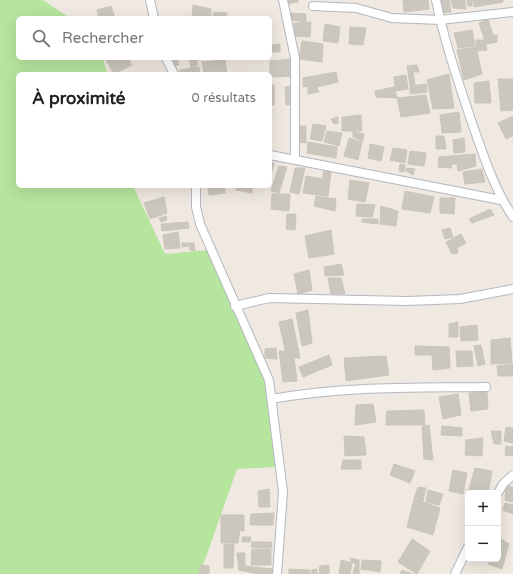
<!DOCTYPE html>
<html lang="fr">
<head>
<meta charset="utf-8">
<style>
	:root { --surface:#fff; --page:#f2f2f2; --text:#222; --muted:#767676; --line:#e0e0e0 }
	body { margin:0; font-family:"Varela Round",sans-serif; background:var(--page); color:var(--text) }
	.controls { position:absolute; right:12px; bottom:12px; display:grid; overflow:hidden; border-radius:6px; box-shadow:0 4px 16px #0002 }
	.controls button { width:36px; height:36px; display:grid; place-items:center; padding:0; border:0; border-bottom:1px solid var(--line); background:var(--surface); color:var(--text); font:20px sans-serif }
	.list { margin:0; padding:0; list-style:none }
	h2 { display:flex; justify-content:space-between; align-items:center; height:52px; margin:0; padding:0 16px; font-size:17px }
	h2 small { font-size:13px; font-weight:400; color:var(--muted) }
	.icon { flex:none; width:22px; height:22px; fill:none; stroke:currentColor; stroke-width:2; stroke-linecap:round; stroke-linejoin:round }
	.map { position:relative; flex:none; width:513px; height:574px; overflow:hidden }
	.search { position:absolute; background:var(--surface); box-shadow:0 4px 16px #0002; left:16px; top:16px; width:256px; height:44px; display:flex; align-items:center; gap:10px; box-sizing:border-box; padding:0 14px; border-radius:6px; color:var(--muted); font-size:15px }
	.panel { position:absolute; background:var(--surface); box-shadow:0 4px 16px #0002; left:16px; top:72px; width:256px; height:116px; border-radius:6px }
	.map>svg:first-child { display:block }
	.green { fill:#b6e59e }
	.building { fill:#cbc7bf; stroke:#cbc5ba }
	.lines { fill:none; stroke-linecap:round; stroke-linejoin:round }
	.street-casing { stroke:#b4b7c1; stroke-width:10 }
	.street { stroke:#fff; stroke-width:8 }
</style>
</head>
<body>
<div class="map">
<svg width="513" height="574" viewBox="0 0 513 574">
	<rect width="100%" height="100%" fill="#efe9e1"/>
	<!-- green -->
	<path class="green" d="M0,0H43L70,18H18V58H103L107,74H18V186H133L165,254L209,250L266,379L276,467L237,469L200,574H0Z"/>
	<!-- building -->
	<path class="building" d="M286,0H298V2L286,4Z
		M403,0H428L429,9L404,12Z
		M440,0H449L451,12L443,13Z
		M451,0H465L466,9L453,8Z
		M467,0H472V6H468Z
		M473,0H503V2L474,7Z
		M193,5L211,9V18H192Z
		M111,6L115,18H99L97,10Z
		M214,12L227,13L226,18H213Z
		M290,13L306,14V22L291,20Z
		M488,19L493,35H497V42L486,44L479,23Z
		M311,22L310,37L294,36V23Z
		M325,24L340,27L338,43L323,41Z
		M350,27L366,28L363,45L349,44Z
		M472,30L475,46L458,48L454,33Z
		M270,34L272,45L280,44V52H270Z
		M476,40H485L487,50L477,51Z
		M302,41L323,44L322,62L299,59Z
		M476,47L482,74L464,80L457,50Z
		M105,58H128L132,65L114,74Z
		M170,58H177L179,65L172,66Z
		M189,58H196L198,65L191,68Z
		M292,59V76L270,77V61Z
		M225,60L227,74H204L202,62Z
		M417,65L419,72H413L415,84L410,86L407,66Z
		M199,67L200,74H180V70Z
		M336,72L338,82L317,87L319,92L308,94V86L303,87V78Z
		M449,74L454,108L433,109L427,80Z
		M406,75L408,89L395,91L394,77Z
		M498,79H513V110L501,111Z
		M489,81L491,103H475L474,83Z
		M426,84L427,92L410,94V86Z
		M270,85H274V105H270Z
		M293,86L292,104L286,105L285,87Z
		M394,87L397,98L376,97L375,91Z
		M426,95L430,113L401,117L397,98Z
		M270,111H272L270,128Z
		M459,112L461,132L442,133L440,115Z
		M361,115L362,131H342V117Z
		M513,116V136L506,139L498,123Z
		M338,117V123L334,124L331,119Z
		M313,124L326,126L322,141L310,139Z
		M298,126H306V143L297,142Z
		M327,131L342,133L339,146L324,142Z
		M353,131L364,134L363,141L353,137Z
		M436,136H444L446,149H436Z
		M349,138L362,142L358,160L344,156Z
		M464,138L465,152L454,153L453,140Z
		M308,142L337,147L336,158L307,153Z
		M370,144L384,147L381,161L368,158Z
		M393,148L407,150L405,163L390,160Z
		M410,151L426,153L424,166L408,164Z
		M475,154L476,166L458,171L457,164H451L452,168L438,167L439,157Z
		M270,163H274L270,178Z
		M400,164L405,165L404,172L399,171Z
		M279,166L287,167L279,193L271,191Z
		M295,168H305L299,194L290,192Z
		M406,168L415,169L413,175L406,171Z
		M482,169L485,182L465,184L463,172Z
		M324,171L331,172L328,196L303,193L306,176L322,179Z
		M350,180L369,183L365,202L348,199Z
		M208,186H225V193L209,195Z
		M236,186H252V193L236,190Z
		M405,191L434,197L430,213L402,209Z
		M272,194H290L289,211L271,209Z
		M316,196L336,199L335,211L314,206Z
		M164,197L167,213L150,219L144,203Z
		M440,198H455L454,214L440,213Z
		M357,204L375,205L372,217L356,216Z
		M381,206L398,211L396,226L380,224Z
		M490,209L494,215L472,223L469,219Z
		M287,214H296L295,230L286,229Z
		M166,216L167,220L161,222L159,218Z
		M362,219H378V224L362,222Z
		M188,222L189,228L162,231L161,224Z
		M450,228L453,237L445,239L442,230Z
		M331,230L334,254L309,258L305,236Z
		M178,232L180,248L165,249L163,235Z
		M461,234L466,243L457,248L458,253L452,254L446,242Z
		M182,243H194L195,251L190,250L189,246L182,247Z
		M341,264L344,275L325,276L324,267Z
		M309,270L312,290L298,294L294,274Z
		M328,278H341L345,294H331Z
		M308,310L312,343L302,346L296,313Z
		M292,319L300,358H287L279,322Z
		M458,322V337H449V324Z
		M477,325L478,340L461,341L460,327Z
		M510,338L512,363L491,364V340Z
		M481,345L485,364L478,366L474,346Z
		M415,346L449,347L450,368L433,370L432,355H415Z
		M276,348L277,359L265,358V349Z
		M279,351H286L285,359H280Z
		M456,351H472L473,366L457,367Z
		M329,355L332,365L303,377L299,367Z
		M386,356L389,375L346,381L344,358Z
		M294,358L297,381L283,382L280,359Z
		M513,364V376H498L497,366Z
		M487,392L488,409L471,411L469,393Z
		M458,394L461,415L443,419L439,397Z
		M373,404L376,422L355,425L356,405Z
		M424,410L425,425H386L387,411Z
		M429,425L433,460L424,459L422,427Z
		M442,426L462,428V436L441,435Z
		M506,427L513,428V443L504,441Z
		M491,431H501V444H494Z
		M344,436L364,437L366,455L345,456Z
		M483,438L482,456L465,455L466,440Z
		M506,446L513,447V456L505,455Z
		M343,460H361V469H341Z
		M394,464L415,471L410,483L390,475Z
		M475,468L492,471L488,493H468Z
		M453,470L467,473L463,494L449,491Z
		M506,485L513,487V502L505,500Z
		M418,487L426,488L423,501L414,498Z
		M269,489L270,507H259L258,491Z
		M428,490L443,494L439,505L426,502Z
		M414,499L440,508L433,535L407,527Z
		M505,503L513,505V514L503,510Z
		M274,513L273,525H250L251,514Z
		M221,515H244V531L240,530L238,543H221Z
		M242,537H251L250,542H242Z
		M412,539L430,551L417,574L398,562Z
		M501,539L509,544L502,569L488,564L491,559H498V544Z
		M252,542H271L272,548L251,547Z
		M234,544L233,568H224V545Z
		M252,549H271V565H251Z
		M237,553H245V566L272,569V574H259L239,570Z
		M350,558L359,560V574L353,573L356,563H352Z
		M341,560L352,563L350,574H339Z
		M362,560L381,561L380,572L361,569Z
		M200,565L209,566V574H199Z
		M329,565V574H319L320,566Z
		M289,569L310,570L309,574H289Z
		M317,569V574H311L312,570Z
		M402,570L412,574H400Z"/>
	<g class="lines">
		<defs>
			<path id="street" d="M150,0L154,18
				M283,0L295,58V159
				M436,0C444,40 457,78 470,117C482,151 493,187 513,217
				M313,6L356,8L392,18L440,20L513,12
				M166,58L174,74
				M270,155L501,200
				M196,186V207L200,224L269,380L283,492L277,574
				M235,306L269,298L407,301L460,299L513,289
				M272,399C343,386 415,388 486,387
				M498,493L503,484L513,475
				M455,574L468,547"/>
		</defs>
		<!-- street casing -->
		<use href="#street" class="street-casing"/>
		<!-- street -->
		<use href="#street" class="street"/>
	</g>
</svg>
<div class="controls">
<button>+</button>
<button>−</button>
</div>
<div class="search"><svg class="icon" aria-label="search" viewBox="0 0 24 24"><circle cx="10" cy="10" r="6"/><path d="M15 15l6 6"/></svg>Rechercher</div>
<section class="panel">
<h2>À proximité<small>0 résultats</small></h2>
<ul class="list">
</ul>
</section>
</div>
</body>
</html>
